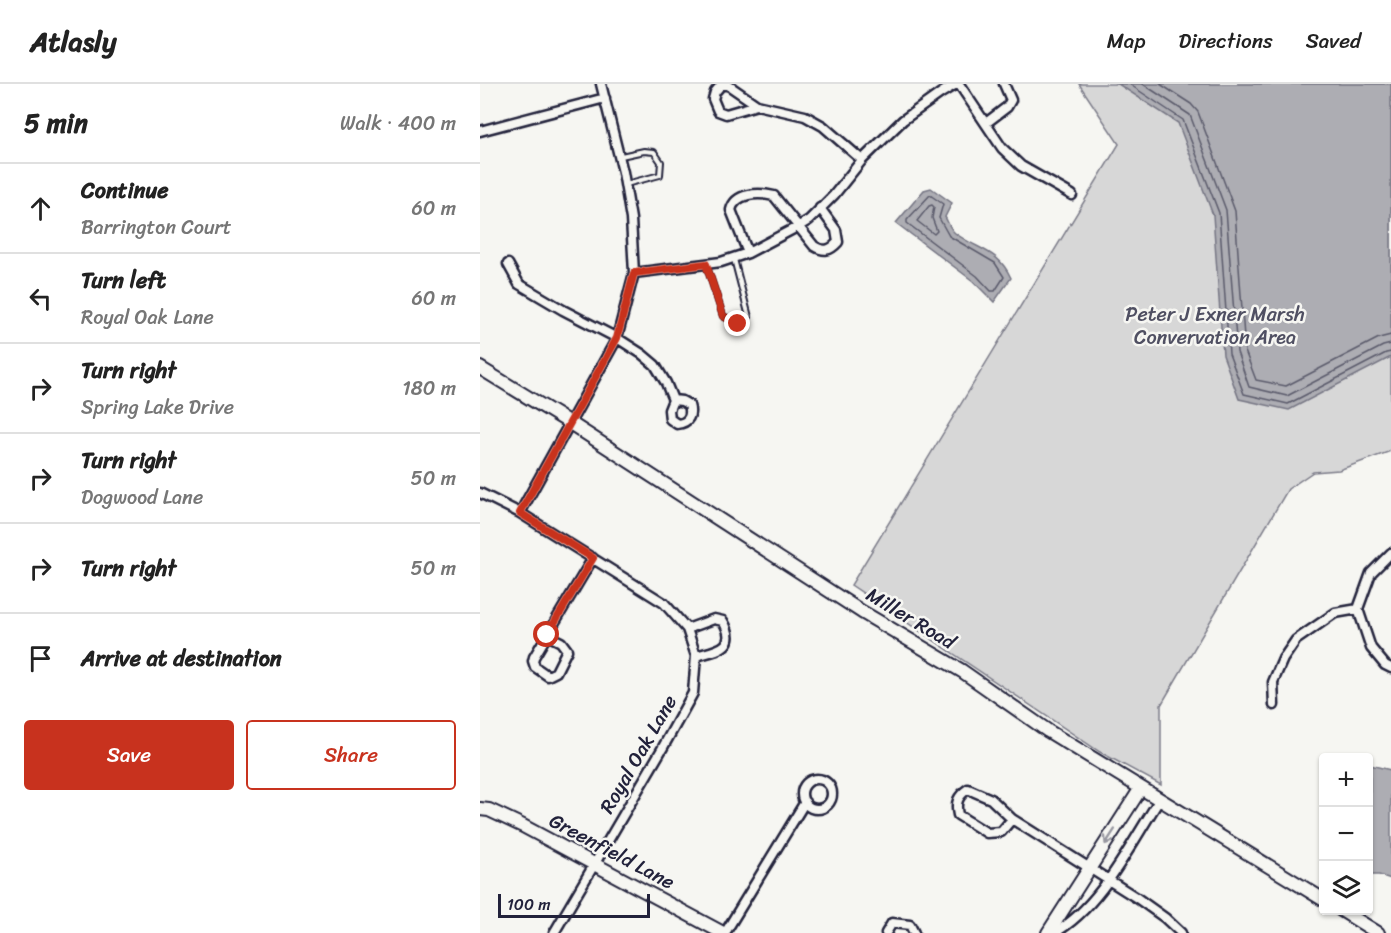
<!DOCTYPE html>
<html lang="en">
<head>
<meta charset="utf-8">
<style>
	:root { --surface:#fff; --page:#f6f6f6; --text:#222; --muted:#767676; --line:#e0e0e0; --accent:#c8321e }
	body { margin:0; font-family:Sriracha,sans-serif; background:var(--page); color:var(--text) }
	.controls { position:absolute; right:18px; bottom:18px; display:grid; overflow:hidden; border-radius:6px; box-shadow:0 2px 4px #0004 }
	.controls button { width:54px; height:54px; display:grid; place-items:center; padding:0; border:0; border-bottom:2px solid var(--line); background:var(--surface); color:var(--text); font:30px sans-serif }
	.scale { position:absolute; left:18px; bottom:15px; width:152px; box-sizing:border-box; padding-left:6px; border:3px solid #22223b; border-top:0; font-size:16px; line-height:21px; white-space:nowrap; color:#22223b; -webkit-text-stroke:4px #f6f6f2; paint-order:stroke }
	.stop { position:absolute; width:18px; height:18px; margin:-14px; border:4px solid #c8321e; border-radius:50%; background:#fff }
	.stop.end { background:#c8321e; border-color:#fff; box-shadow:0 2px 6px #0008 }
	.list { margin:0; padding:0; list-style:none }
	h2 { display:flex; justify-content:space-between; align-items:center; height:78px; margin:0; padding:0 24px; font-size:26px }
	h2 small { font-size:20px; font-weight:400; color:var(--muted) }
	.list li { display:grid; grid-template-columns:39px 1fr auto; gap:18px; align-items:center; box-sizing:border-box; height:90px; padding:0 24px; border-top:2px solid var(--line) }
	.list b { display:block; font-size:22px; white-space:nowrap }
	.list p { margin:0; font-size:20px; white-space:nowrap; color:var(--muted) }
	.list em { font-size:20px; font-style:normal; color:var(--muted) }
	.actions { display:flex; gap:12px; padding:18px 24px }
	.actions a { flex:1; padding:14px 0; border:2px solid var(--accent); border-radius:6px; text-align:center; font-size:21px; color:var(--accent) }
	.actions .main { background:var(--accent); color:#fff }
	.icon { flex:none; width:33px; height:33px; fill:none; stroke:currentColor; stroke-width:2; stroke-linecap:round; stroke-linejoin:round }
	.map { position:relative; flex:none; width:911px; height:849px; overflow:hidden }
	header { display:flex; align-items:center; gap:36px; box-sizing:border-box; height:84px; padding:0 30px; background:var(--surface); border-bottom:2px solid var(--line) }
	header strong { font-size:28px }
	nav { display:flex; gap:33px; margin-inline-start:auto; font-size:21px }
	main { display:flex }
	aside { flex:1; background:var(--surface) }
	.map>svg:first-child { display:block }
	.green { fill:#d7d7d7; stroke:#7c7c89; stroke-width:1.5 }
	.water { fill:#adadb3; stroke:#757583; stroke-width:1.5 }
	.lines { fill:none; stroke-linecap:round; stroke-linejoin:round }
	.shore { stroke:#5a5a6b; stroke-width:1.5 }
	.lane-casing { stroke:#22223b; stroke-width:8 }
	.street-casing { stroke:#22223b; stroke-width:13 }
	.secondary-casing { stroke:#22223b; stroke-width:16 }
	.lane { stroke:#f6f6f2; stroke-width:4 }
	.street { stroke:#f6f6f2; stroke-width:8 }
	.secondary { stroke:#f6f6f2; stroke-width:12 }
	.oneway { stroke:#9797a0 }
	.route { stroke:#c8321e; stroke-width:8 }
	.labels { text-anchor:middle; stroke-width:5; stroke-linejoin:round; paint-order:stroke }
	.park-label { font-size:20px; fill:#4f4f62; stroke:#f6f6f2 }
	.street-label { font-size:20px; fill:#22223b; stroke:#f6f6f2 }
</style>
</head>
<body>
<header>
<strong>Atlasly</strong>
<nav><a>Map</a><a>Directions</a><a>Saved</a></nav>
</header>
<main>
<aside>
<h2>5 min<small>Walk · 400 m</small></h2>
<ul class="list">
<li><svg class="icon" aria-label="ahead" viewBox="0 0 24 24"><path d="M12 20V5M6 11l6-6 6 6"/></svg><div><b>Continue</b><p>Barrington Court</p></div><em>60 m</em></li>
<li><svg class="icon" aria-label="left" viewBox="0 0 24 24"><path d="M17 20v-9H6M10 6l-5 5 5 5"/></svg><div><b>Turn left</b><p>Royal Oak Lane</p></div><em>60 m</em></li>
<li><svg class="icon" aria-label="right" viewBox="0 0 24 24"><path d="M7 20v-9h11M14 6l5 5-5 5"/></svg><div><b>Turn right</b><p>Spring Lake Drive</p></div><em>180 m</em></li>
<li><svg class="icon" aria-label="right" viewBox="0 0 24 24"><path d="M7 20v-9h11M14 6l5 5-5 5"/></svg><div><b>Turn right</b><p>Dogwood Lane</p></div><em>50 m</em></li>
<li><svg class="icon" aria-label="right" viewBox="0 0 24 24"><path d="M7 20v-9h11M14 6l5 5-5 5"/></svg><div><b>Turn right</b></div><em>50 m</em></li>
<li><svg class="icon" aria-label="arrive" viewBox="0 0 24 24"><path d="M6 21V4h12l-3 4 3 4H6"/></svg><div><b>Arrive at destination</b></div></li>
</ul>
<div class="actions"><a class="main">Save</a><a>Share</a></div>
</aside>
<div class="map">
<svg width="911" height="849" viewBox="0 0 911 849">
	<rect width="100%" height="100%" fill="#f6f6f2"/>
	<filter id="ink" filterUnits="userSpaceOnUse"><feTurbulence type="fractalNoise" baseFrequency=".0167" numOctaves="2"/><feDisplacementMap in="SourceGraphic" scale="12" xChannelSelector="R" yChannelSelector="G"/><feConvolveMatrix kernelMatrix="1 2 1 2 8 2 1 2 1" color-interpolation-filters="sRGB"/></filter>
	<g filter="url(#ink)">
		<!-- green -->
		<path class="green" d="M599,0H911V367L859,386L833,388L808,405L681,621V701L620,668L371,501L639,60Z"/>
		<!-- water -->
		<path class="water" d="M638,0H911V273L809,326L759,315L743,271L733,131L698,39Z
			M451,104L472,119L465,133C468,138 470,145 475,149C497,166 518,165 531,194L514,218L493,197L416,139L444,106Z
			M890,681L911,686V795L899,791H889Z"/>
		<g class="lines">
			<!-- shore -->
			<path class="shore" d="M649,0L703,36L739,129L749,270L764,310L808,320L906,269L911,268
				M663,0L710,31L746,126L757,268L769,303L807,312L903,262L911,260
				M680,0L711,20L718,28L755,127L765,267L776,296L806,302L899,254L911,251
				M450,111L463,120L459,134L469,152L515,179L524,193L515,207H511L497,192L427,139V136Z
				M449,122L452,121L454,123L452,134L457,147L454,150L437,137Z"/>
			<defs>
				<path id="lane" d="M141,72L164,67L174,68L181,78L180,91L146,100
					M226,180L243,232L258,240L269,233L254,175"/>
				<path id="street" d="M479,0L522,64L541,82L592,111
					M277,21L246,30L238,27L233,15L235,8L241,1H248L277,21L325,32L343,42L382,76
					M506,39L527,23L531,16L524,0
					M0,47L125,14
					M268,169L251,126C255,109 278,108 294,112L334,162C344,168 350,167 358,158L356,146L340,124
					M28,180L39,200L83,226L137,254L162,270L175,281L186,299L193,316L189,326L190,335L197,340C209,339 212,331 209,321L202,317L193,316
					M154,189L241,178L268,169L319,142L329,136L354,111L382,76L423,36L461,9L476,0
					M0,409L40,429L184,519L207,545L216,572L213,609L182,665L74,849
					M40,429L137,254L154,189L151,135L143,88L121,0
					M911,469L891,489L878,525L891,564L905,581L911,584
					M207,545L234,535L243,537C259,564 237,566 216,572
					M67,551L81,558L87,566L76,588L68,592L55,583L53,577L54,573L113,474
					M794,621L793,598L803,575L816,556L855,529L878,525
					M322 710a15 15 0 1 1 30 0a15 15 0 1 1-30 0Z
					M532,735L521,748L507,749L478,731C475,718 478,712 488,705L511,715L532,735L657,814L685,834L701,849
					M245,849L325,718
					M406,849L412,839L430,841L434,849
					M574,849C621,823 651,759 680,715"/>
				<path id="secondary" d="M0,284L90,339L382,528L482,587L568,647L844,816
					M0,725L9,726L43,742L243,849
					M861,826L898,849
					M568,849L661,704"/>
			</defs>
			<!-- lane casing -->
			<use href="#lane" class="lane-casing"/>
			<!-- street casing -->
			<use href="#street" class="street-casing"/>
			<!-- secondary casing -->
			<use href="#secondary" class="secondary-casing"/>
			<!-- lane -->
			<use href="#lane" class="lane"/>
			<!-- street -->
			<use href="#street" class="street"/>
			<!-- secondary -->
			<use href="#secondary" class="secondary"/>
		</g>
		<!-- one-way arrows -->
		<defs><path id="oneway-shaft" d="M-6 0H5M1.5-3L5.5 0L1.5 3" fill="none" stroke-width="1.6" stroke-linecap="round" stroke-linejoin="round" transform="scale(1.5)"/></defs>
		<use class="oneway" href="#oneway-shaft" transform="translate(630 753) rotate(123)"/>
	</g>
	<g class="lines" filter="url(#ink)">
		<!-- route -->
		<path class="route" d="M67,551L113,474L40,429L137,254L154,189L226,180L243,232L258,240"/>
	</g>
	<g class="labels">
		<!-- park labels -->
		<g class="park-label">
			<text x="735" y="237">Peter J Exner Marsh<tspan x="735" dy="23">Convervation Area</tspan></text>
		</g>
		<!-- street labels -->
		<g class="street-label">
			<text transform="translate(431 534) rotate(31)" y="7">Miller Road</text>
			<text transform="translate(158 670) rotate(-60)" y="7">Royal Oak Lane</text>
			<text transform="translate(132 767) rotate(28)" y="7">Greenfield Lane</text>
		</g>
	</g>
</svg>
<div class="controls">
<button>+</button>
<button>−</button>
<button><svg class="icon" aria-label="layers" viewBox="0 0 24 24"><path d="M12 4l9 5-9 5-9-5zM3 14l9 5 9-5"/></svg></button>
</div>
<div class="scale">100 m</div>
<div class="stop" style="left:67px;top:551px"></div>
<div class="stop end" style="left:258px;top:240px"></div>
</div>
</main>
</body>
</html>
